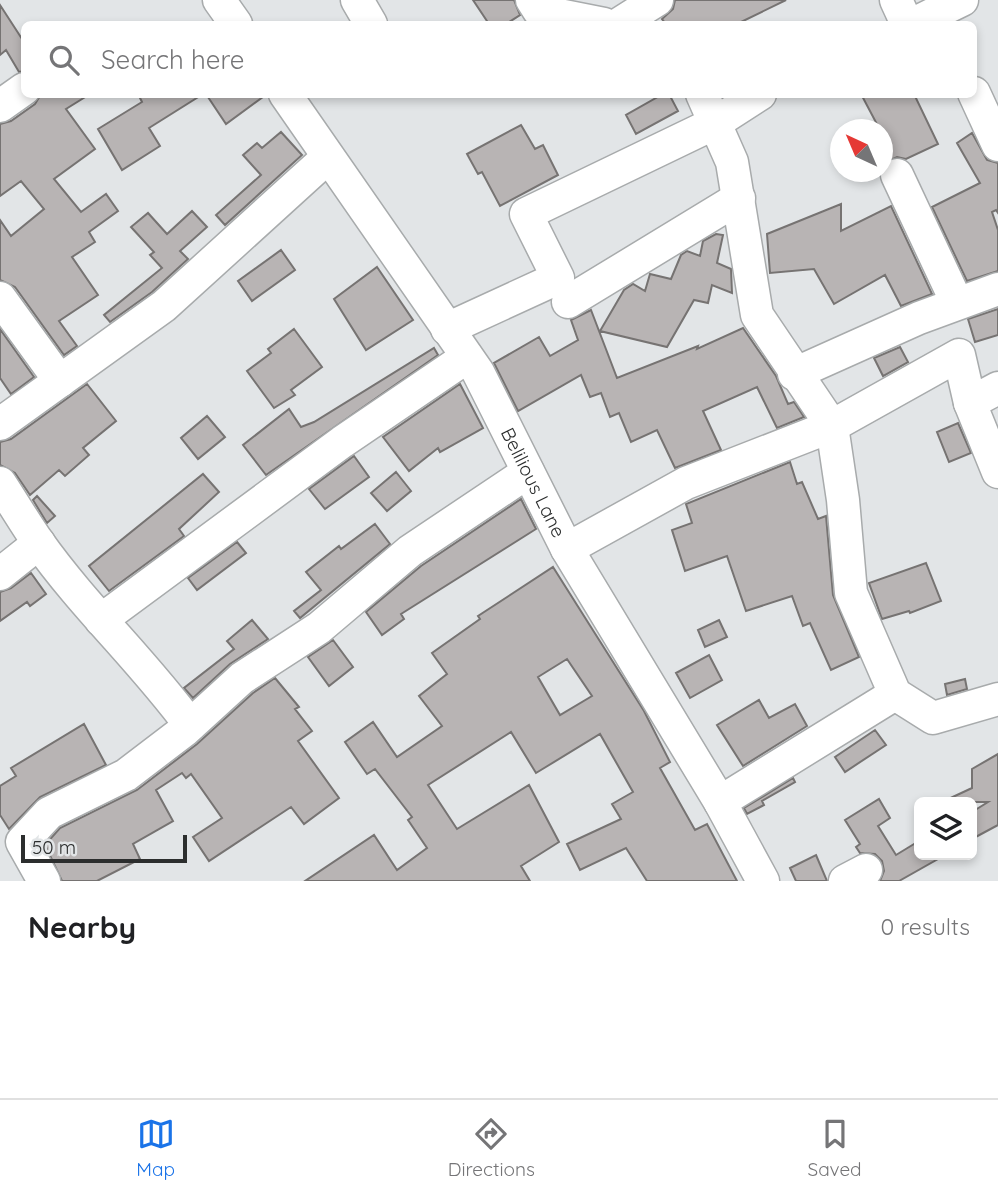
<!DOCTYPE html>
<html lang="en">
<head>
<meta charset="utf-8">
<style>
	:root { --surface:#fff; --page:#f6f6f6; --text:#202124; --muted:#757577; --line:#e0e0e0; --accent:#1a73e8 }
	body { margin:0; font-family:Quicksand,sans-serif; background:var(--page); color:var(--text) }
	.controls { position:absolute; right:21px; bottom:21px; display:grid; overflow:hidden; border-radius:10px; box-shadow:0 4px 10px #0003 }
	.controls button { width:63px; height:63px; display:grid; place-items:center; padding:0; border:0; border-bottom:2px solid var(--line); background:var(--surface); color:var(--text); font:35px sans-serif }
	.compass { position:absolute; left:830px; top:119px; width:63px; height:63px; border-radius:50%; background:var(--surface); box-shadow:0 4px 10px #0003; rotate:316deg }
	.scale { position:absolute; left:21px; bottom:18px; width:166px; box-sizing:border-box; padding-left:7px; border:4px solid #2c2e2e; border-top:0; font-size:19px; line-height:24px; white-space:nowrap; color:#2c2e2e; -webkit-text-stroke:5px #e2e5e7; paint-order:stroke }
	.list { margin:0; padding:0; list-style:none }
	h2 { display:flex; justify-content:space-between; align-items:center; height:91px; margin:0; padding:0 28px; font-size:30px }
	h2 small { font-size:23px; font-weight:400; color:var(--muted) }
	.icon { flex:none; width:38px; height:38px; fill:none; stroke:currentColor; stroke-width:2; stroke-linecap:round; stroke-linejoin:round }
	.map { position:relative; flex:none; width:998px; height:881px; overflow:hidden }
	.search { position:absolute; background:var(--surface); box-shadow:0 4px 10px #0003; left:21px; right:21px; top:21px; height:77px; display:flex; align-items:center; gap:18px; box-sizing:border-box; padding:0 24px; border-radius:10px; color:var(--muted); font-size:26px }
	.sheet { height:217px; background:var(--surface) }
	nav { display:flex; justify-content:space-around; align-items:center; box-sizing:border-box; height:98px; border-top:2px solid var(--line); background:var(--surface); font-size:19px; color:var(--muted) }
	nav a { display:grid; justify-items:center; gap:4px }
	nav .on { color:var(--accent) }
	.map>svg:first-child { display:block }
	.building { fill:#b8b4b4; stroke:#767372; stroke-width:2; fill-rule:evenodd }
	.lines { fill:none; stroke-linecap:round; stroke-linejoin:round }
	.minor-casing { stroke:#a8abac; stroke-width:35 }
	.minor { stroke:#fff; stroke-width:32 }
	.labels { text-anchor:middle; stroke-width:5; stroke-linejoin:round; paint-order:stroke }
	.street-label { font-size:19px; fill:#2c2e2e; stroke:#e2e5e7 }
</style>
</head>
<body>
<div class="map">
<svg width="998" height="881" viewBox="0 0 998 881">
	<rect width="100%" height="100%" fill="#e2e5e7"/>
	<!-- building -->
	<path class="building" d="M473,0H514L520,15L506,24H489Z
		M675,0H786L737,24H666L662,19L673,9Z
		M0,5L24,42V71L19,72L6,50L0,55Z
		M41,94H90L66,109L95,149L54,179L81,212L106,194L118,211L89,232L95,242L72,257L98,295L59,321L77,346L64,355L15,287L0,280V220L11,236L44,209L21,181L0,196V124L11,121L35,104Z
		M138,94H203L149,128L160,146L122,170L98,129L142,102Z
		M206,94H267L226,124Z
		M663,94H669L678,111L636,134L626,115Z
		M861,94H914L938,144L906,159L897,157L883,164V130H880Z
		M521,125L535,149L543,145L558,175L500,206L482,172L478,174L467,154Z
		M281,132L302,155L225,225L216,215L261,175L243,155L257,143L262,148Z
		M972,133L987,160L998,163V213L996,210L992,212L998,230V271L967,281L932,207L980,183L957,143Z
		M841,204V231L891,206L932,294L901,306L885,275L834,304L814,269L770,273L767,234Z
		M192,211L207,227L180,251L188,259L152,292L110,322L104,315L162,268L150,255L154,252L131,227L148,213L167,234Z
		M716,234L723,235L717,263L731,269L732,293L712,285L708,303L694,300L667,347L600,331L624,290L633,284L645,291L650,274L671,279L681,255L687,251L700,256L703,241Z
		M281,250L295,270L252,301L238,281Z
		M377,267L413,320L366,350L334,299Z
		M998,309V335L975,342L968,319Z
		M591,310L617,378L698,346L697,349L743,328L776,376L788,404L794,402L804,417L777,428L757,387L703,411L721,450L675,468L657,430L631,442L619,413L610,417L601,393L590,397L581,375L518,411L494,363L539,337L550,356L578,340L571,320Z
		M0,329L34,377L11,394L0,378Z
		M294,329L322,367L291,390L295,395L274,408L247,371L271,353L268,349Z
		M900,347L908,362L883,376L874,358Z
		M434,348L438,355L266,475L243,445L289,409L301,427L314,422Z
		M87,384L116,421L83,448L89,455L65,476L59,470L30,495L15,473L0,465V442L11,439Z
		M460,384L483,428L440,452L438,448L409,471L383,437Z
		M207,416L225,437L198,459L181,438Z
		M958,423L971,453L949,462L937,432Z
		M354,456L369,477L325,509L309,489Z
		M790,462L797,484L802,482L818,519L826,516L833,595L859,657L831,670L810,623L803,626L792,596L746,611L727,556L685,571L672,530L692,523L686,504Z
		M396,472L411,491L387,511L371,493Z
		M203,474L219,492L179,529L184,536L109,591L89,566Z
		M37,496L55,516L47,523L33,500Z
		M521,499L536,529L401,614L404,619L382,635L366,612L421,566Z
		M375,524L390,544L300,618L294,611L321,590L306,572L339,546L341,549Z
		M237,542L246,553L197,590L188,578Z
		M926,563L941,601L910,613L909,611L882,619L869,583Z
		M553,567L644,711L670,762L660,768L695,830L707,824L737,881H647L626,848L580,870L567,844L621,819L612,804L633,792L600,734L536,773L511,732L428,785L457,829L529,785L559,842L521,866L530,881H305L374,835L397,870L427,848L408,820L412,817L375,769L367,774L345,742L373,722L397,757L442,726L419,696L447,674L432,653L480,619L478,616ZM567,659L592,696L560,715L538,677Z
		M31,573L46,594L30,606L27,602L0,621V592L11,588Z
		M252,620L268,639L230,664L193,698L184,688L234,649L227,641Z
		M719,620L727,637L705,647L698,630Z
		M333,640L353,667L329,686L308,657Z
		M709,655L722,680L690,698L676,673Z
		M275,678L299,707L295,709L312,731L298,741L339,798L304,824L291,807L209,861L193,837L222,818L191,774L186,778L182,773L156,790L173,821L133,844L140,859L97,881H62L45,845L60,828L137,790L197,744L253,693Z
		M965,679L967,689L947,695L945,684Z
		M759,700L769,718L795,704L807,726L743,766L717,725Z
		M84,724L106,765L40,797L9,829L0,815V786L16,776L11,768Z
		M875,730L886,745L845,772L835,757Z
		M998,754V825L972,839V812L988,802H942L972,788V769Z
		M793,778L795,782L762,801L764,805L747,814L744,808Z
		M879,799L890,818L878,826L896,855L919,841V855H945L899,881H880L884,871L882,861L875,854L860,853L856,847L860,844L845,820Z
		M816,855L827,881H796L790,868Z"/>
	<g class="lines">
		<defs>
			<g id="minor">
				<path d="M219,0L236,24"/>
				<path d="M357,0L371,24"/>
				<path d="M532,0L539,11L604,24"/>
				<path d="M896,0L907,24"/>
				<path d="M619,24L657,0"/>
				<path d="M913,24L962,0"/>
				<path d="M974,93L998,145"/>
				<path id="s1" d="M285,94L478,372L567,549L720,802L763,881"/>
				<path d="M702,94L732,162L757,315L832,426L843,500L851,593L895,694L933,718L998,699"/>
				<path d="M0,106L24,89"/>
				<path d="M897,175L957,303"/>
				<path d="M0,298L60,381"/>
				<path d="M568,302L739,198"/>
				<path d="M447,329L558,278L526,214L715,123L760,94"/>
				<path d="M794,374L919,318L998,289"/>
				<path d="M970,403L998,388"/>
				<path d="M0,424L164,306L328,157"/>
				<path d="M0,483C13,503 25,523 38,542C84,607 143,661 190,725"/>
				<path d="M567,549L686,483L832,426L959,355L970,403L998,472"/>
				<path d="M0,574L39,543"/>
				<path d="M101,620L342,442L467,357"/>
				<path d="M720,802L895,694"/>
				<path d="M44,881L22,842L49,813L126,775L185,730L242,678L319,628L410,551L528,472"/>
				<path d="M845,881L866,870"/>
			</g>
		</defs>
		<!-- minor casing -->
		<use href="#minor" class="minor-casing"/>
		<!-- minor -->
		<use href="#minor" class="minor"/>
	</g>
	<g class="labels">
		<!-- street labels -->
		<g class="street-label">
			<text dy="7" stroke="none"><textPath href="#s1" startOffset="462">Belilious Lane</textPath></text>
		</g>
	</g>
</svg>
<div class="controls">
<button><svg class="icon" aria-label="layers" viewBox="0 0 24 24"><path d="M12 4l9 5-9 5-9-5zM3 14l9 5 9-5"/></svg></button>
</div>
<svg class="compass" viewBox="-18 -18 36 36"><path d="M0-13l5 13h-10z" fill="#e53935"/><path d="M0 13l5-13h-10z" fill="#757577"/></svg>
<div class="scale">50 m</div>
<div class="search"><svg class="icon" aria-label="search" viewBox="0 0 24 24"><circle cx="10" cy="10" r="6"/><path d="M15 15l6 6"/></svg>Search here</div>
</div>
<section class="sheet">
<h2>Nearby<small>0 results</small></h2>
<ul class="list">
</ul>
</section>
<nav>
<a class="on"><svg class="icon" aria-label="map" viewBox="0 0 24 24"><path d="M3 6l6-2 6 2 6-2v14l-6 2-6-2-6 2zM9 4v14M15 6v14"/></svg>Map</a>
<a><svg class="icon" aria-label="directions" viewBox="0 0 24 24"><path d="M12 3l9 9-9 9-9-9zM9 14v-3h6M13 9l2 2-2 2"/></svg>Directions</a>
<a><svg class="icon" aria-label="saved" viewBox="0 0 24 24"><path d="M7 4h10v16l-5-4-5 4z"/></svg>Saved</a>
</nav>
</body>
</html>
